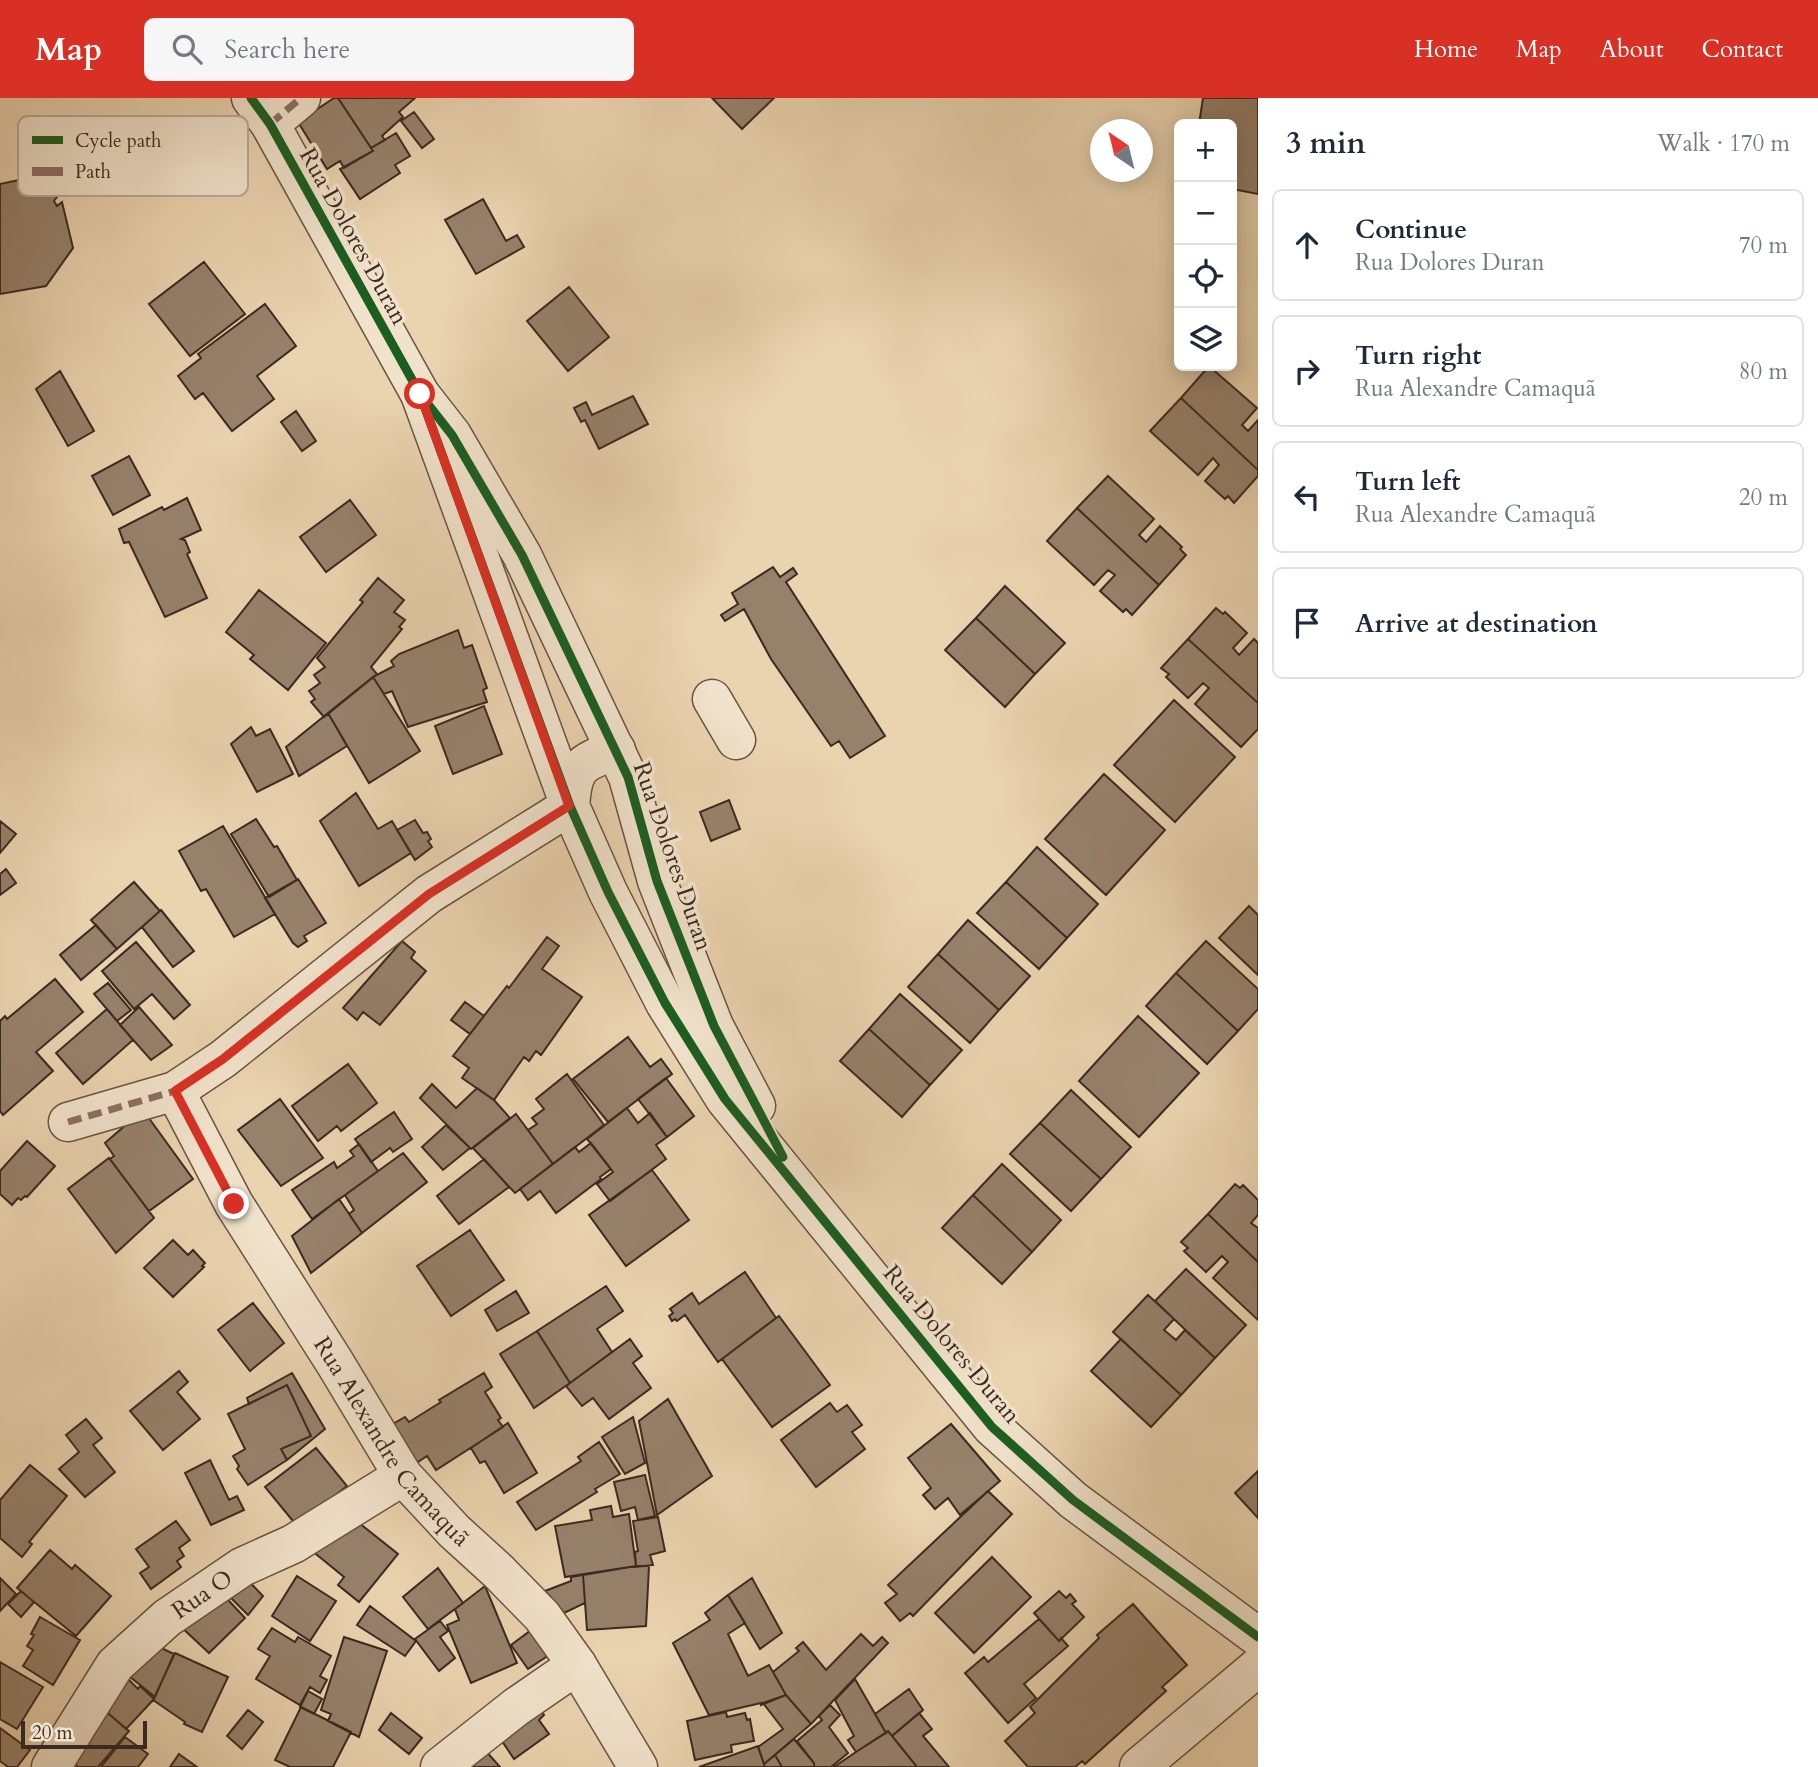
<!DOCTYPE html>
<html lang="en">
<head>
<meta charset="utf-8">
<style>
	:root { --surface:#fff; --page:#f6f6f7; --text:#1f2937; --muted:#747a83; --line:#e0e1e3; --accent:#d93025 }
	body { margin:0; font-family:Cardo,serif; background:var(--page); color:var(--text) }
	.controls { position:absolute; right:21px; top:21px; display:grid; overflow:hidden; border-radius:10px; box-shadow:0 4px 18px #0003 }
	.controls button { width:63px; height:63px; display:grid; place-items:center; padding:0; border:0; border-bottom:2px solid var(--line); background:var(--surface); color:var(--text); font:35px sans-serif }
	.compass { position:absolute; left:1090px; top:21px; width:63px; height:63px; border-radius:50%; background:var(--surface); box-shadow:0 4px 18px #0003; rotate:325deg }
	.scale { position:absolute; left:21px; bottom:18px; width:126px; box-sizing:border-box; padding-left:7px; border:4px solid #3c2921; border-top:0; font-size:19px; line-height:24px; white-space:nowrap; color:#3c2921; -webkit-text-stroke:5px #f1e2cb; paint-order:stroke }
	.stop { position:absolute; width:21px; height:21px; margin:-16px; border:5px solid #d93025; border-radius:50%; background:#fff }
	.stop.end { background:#d93025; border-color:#fff; box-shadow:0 2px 7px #0008 }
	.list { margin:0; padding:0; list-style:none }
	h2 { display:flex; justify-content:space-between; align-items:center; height:91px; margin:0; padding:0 28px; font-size:30px }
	h2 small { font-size:23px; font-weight:400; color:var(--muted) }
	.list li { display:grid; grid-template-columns:46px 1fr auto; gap:21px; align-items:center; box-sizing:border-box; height:112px; margin:0 14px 14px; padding:0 14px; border:2px solid var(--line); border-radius:10px }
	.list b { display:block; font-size:26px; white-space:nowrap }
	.list p { margin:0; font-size:23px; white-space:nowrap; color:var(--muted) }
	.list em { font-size:23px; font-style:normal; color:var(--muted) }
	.icon { flex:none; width:38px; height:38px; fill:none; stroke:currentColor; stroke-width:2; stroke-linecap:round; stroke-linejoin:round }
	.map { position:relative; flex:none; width:1258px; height:1669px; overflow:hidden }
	header { display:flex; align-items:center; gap:42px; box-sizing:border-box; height:98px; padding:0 35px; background:var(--accent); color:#fff }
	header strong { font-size:33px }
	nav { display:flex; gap:38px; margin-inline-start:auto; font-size:24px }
	.search { width:490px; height:63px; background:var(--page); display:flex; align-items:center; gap:18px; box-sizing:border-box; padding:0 24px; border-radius:10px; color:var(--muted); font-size:26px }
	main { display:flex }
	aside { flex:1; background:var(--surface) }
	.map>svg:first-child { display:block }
	.building { fill:#96816b; stroke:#3c2921; stroke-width:2 }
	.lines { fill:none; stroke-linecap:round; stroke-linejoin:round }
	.minor-casing { stroke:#685444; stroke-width:41 }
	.minor { stroke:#f1e2cb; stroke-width:38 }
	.quiet { stroke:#8d6e63; stroke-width:7; stroke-dasharray:14 7; stroke-linecap:butt }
	.cycleway-casing { stroke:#f1e2cb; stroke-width:13 }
	.cycleway { stroke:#1b5e20; stroke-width:9 }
	.route { stroke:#d93025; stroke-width:9 }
	.labels { text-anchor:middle; stroke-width:7; stroke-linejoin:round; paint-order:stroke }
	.street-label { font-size:24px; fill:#3c2921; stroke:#f1e2cb }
	.key { fill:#f1e2cb; stroke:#bbaa98; stroke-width:2 }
	.key-label { font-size:19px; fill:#3c2921 }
</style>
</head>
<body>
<header>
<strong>Map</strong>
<div class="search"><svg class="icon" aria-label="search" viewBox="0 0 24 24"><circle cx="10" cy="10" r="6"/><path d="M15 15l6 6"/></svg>Search here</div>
<nav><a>Home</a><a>Map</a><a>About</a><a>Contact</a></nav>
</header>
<main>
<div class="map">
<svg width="1258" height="1669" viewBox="0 0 1258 1669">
	<rect width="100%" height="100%" fill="#ead3af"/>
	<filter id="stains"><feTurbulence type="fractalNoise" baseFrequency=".00286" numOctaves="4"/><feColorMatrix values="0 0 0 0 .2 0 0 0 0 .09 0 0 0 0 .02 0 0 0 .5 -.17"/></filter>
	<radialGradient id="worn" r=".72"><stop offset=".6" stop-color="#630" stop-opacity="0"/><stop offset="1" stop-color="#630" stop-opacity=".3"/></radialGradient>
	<!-- building -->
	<path class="building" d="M334,0H338L373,53L344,70L340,63L327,71L298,24Z
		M338,0H415L399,14L403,19L382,38L385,42L371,50Z
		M712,0H774L742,31Z
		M1203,0H1258V96L1232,91V26H1199Z
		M414,14L434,41L422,50L401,23Z
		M396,35L410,58L395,67L400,75L360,101L340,71L373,53L371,50Z
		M34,67L64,90L54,103L57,108L62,104L73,150L46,188L0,196V86L24,81Z
		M483,101L506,143L517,137L524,149L476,176L445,122Z
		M204,164L245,216L190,258L149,206Z
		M569,189L609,239L568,273L527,223Z
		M265,206L296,248L257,278L274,301L232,333L203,295L195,301L178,278L201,260L198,256Z
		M1209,268L1257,310L1242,327L1248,333L1258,322V372L1181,300Z
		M60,273L94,333L68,348L36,291Z
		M633,298L648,326L599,351L585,322L581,324L574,310L586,304L592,317Z
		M1181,300L1258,372V378L1234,405L1228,398L1225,401L1205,383L1219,367L1213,360L1198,377L1150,333Z
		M296,313L316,343L302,353L281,324Z
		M129,358L150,397L113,417L92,378Z
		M1108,378L1154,421L1139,437L1146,444L1160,428L1182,449L1180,451L1186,457L1159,487L1077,410Z
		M187,400L201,432L181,441L185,442L190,454L187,456L207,500L165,519L129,444L124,445L119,431L162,409L164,412Z
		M350,402L376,437L326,474L300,439Z
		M1077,410L1159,487L1132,517L1126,511L1123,514L1100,493L1115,477L1108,472L1094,487L1047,443Z
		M773,469L780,479L793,470L797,476L786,484L885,638L850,660L839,643L831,648L771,561L744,511L725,523L721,517L738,506L732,495Z
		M378,480L404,502L394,514L405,522L399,529L402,531L371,569L377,576L324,619L311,604L315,601L309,593L320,585L314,577L325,569L317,560L363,504L360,502Z
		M1005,488L1065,545L1035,576L976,520Z
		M259,492L326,545L288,592L250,561L254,557L226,534Z
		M1216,510L1223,516L1225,514L1247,535L1233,550L1239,557L1254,541L1258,545V605L1188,541Z
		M976,520L1035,576L1005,609L945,552Z
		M458,532L464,550L472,547L487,590L483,592L487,604L408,629L392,593L384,596L373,579L394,568L391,563L399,556Z
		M1188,541L1258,605V631L1241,649L1195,606L1209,590L1203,585L1188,600L1166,579L1169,576L1161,570Z
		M373,579L420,653L369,685L328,615Z
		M1174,602L1235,659L1175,724L1114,667Z
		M484,608L502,656L453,676L435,628Z
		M328,615L347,648L299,678L286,649Z
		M251,629L256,638L270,631L293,676L257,694L231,646Z
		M1104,676L1165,732L1106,797L1045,741Z
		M356,695L378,731L392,723L411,755L359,788L320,723Z
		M729,702L740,731L711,743L700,714Z
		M256,721L274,749L277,748L297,782L269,799L231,736Z
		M415,722L423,735L427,734L431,741L428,743L432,749L415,762L397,732Z
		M0,723L16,736L0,755Z
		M223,728L275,816L234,839L206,791L201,793L179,753Z
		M1037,749L1098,806L1067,840L1006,784Z
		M6,771L16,785L0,797V776Z
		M298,781L326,825L304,838L307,843L298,849L293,845L265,800Z
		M134,784L160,813L117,851L91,822Z
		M1006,784L1067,840L1039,871L977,815Z
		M1249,808L1258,817V877L1219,840Z
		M161,812L194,853L173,869L142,829Z
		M968,822L1030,878L999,912L938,856Z
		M96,827L117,851L81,882L60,857Z
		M547,839L559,848L542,871L582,899L541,957L536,953L529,963L524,959L494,1002L462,980L469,970L453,958L507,888L509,890Z
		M402,843L415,854L411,860L426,873L380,927L363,914L357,922L343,910Z
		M1206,843L1258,891V911L1238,933L1176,875Z
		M136,844L190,907L174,921L152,896L134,911L102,873Z
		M938,856L999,912L970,945L908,889Z
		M1176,875L1238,933L1207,966L1146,908Z
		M55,881L83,914L36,954L53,973L3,1017L0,1013V923L5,918L7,921Z
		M108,885L131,912L117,923L94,896Z
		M900,896L962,952L930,987L869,931Z
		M465,904L484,918L470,936L451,922Z
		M139,909L172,947L151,962L120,927Z
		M107,911L133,942L83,986L56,955Z
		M1138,918L1199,975L1139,1039L1079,983Z
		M869,931L930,987L902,1019L840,963Z
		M628,939L650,969L661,961L672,976L608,1024L573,981Z
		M348,966L377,1005L341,1033L337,1028L318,1043L292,1008Z
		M567,976L604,1027L553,1066L528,1032L537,1026L532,1020L544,1011L536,1001Z
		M666,980L694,1018L667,1039L638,1001Z
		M432,986L456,1010L477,990L494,1002L510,1020L471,1051L420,1000Z
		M1071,992L1131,1049L1101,1081L1040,1025Z
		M280,1001L323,1060L281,1088L238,1032Z
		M627,1010L638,1025L650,1015L667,1039L656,1047L666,1061L610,1103L597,1086L613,1074L587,1041Z
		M143,1012L193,1081L149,1113L110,1061L114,1058L105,1045Z
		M394,1014L412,1041L393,1054L390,1050L371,1064L355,1041Z
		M516,1016L553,1066L515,1095L473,1050Z
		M1040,1025L1101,1081L1071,1113L1010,1056Z
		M446,1027L470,1050L443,1072L422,1049Z
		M27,1043L55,1068L27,1099L25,1098L21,1102L18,1100L12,1107L0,1096V1073Z
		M591,1045L611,1071L600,1079L601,1081L556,1115L540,1093L528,1102L520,1091L575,1049L579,1054Z
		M359,1046L378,1073L312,1121L292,1092L334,1064L337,1070L354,1058L350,1053Z
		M403,1055L427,1084L362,1135L349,1116L354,1112L345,1097Z
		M109,1060L154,1120L116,1155L68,1091Z
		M484,1061L509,1089L459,1126L437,1098Z
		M1002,1066L1061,1122L1032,1154L973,1097Z
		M652,1072L689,1122L626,1168L589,1117Z
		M1235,1086L1240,1090L1243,1087L1258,1102V1117L1251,1125L1258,1130V1164L1208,1116Z
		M973,1097L1032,1154L1002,1186L942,1130Z
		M339,1101L362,1135L311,1175L292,1138Z
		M1208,1116L1258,1164V1222L1213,1180L1228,1164L1222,1158L1206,1174L1184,1153L1188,1150L1181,1144Z
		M470,1132L504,1182L451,1218L417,1168Z
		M173,1142L188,1157L193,1152L205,1165L202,1168L204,1169L173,1199L144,1170Z
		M1186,1171L1246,1227L1215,1260L1155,1203Z
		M745,1174L776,1220L718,1264L685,1217L677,1223L675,1221L672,1223L669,1218L673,1215L670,1211L692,1195L699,1206Z
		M606,1188L623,1213L597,1231L612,1254L570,1285L537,1233Z
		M516,1193L529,1215L497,1233L485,1212Z
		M1148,1197L1174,1221L1164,1232L1176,1242L1185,1232L1215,1260L1181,1297L1113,1234Z
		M253,1205L284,1245L250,1273L218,1232Z
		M779,1218L830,1287L772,1329L722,1261Z
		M537,1233L570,1285L534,1310L500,1256Z
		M630,1241L642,1258L633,1265L651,1290L609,1321L593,1300L582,1308L566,1288Z
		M1121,1241L1181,1297L1151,1329L1091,1273Z
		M179,1273L188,1284L177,1294L200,1321L163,1352L130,1313Z
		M292,1275L325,1331L287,1362L281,1351L311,1338L287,1287L249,1306L247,1300Z
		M484,1275L492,1289L485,1294L501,1320L498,1322L503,1329L436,1372L427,1358L415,1366L391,1327L405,1319L409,1324L441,1304L439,1302Z
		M287,1287L311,1338L281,1351L287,1362L248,1387L237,1371L239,1368L233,1358L245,1351L228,1316Z
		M668,1301L712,1378L657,1417L639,1323Z
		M830,1305L837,1314L847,1307L862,1327L852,1334L865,1351L816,1389L781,1342Z
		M633,1319L645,1365L625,1376L602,1339Z
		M86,1321L102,1340L93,1347L115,1374L85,1399L59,1371L79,1354L66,1337Z
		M508,1325L537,1375L504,1395L485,1363L480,1365L471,1350Z
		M951,1326L1000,1383L960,1417L948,1400L935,1411L923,1397L931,1390L908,1360Z
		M599,1344L620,1376L595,1391L597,1394L536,1432L517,1404L581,1363L578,1359Z
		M316,1350L347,1388L297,1428L265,1389Z
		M210,1362L229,1402L237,1398L244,1412L211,1427L185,1375Z
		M30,1367L67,1398L29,1444L32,1446L22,1459L0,1440V1402Z
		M1258,1373V1420L1235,1395Z
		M645,1377L655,1418L638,1422L635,1409L621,1413L614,1384Z
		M988,1393L1012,1416L913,1518L910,1515L900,1523L885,1505L897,1496L888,1487Z
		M611,1408L613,1419L629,1416L636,1468L565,1479L555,1428L592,1422L590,1412Z
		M349,1417L398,1456L359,1504L338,1487L344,1479L311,1452Z
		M658,1419L665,1453L650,1457L653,1467L636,1469L635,1454L638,1453L633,1423Z
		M176,1423L190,1442L179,1450L184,1458L177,1463L181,1469L151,1491L140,1475L149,1469L136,1451Z
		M50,1452L72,1471L75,1467L111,1498L76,1538L17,1490Z
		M992,1459L1031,1499L974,1555L935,1515Z
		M636,1468H649L646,1528L587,1532L583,1477Z
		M438,1470L463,1505L428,1531L403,1499Z
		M240,1474L263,1498L248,1517L220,1489Z
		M583,1477L585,1505L564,1515L545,1493L571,1483V1479Z
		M297,1478L336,1503L310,1543L272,1518Z
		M0,1480L16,1496L0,1513Z
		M752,1480L782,1535L760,1551L728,1497Z
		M485,1488L517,1565L471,1585L447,1527L459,1522L455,1511Z
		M217,1490L245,1520L209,1555L178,1526Z
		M21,1493L34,1504L21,1519L8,1506Z
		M1059,1493L1066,1500L1070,1496L1076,1503L1072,1506L1084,1519L1059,1543L1034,1515Z
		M728,1497L745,1525L728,1536L748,1578L769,1567L786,1597L761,1607V1605L709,1617L673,1545L710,1522L705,1515Z
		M1133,1506L1187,1567L1162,1589L1166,1593L1085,1666L1082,1663L1075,1669H1028L1005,1643L1035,1615L1030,1609L1099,1540L1097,1537Z
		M370,1508L416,1543L405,1558L357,1527Z
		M40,1519L80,1542L53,1587L23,1568L33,1552L27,1548L34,1537L31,1536Z
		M1039,1521L1059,1543L1061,1540L1068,1548L1024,1586L1036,1600L1008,1625L965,1575L984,1559L988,1564Z
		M440,1523L448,1533L440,1539L455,1560L439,1573L415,1541Z
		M272,1530L295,1544L298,1539L331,1558L320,1578L327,1582L320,1595L310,1589L300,1607L256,1581L270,1558L258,1551Z
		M530,1533L549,1557L528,1571L511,1547Z
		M861,1536L873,1548L882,1539L888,1545L811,1626L786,1597L773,1574L799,1553L796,1550L803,1544L826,1572Z
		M344,1539L387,1553L359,1639L328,1623L331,1616L321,1612Z
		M155,1547L174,1556L155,1599L129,1578Z
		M175,1555L228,1579L202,1634L184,1626L185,1624L153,1602Z
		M0,1564L43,1589L17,1631L0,1621Z
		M126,1579L138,1591L140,1588L154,1601L126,1631L100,1608Z
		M855,1581L886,1635L856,1654L848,1642L854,1638L835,1602Z
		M909,1591L923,1612L892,1638L888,1633L886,1635L875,1616Z
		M308,1593L322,1601L314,1616L300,1609Z
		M786,1597L811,1626L764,1666L758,1649L783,1631L763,1605Z
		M536,1606L544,1617L539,1622L549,1636L514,1661L502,1643Z
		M830,1607L840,1617L829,1629L848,1655L831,1669H814V1665L797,1643L822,1622L819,1618Z
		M301,1609L351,1634L333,1669H290L275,1662Z
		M103,1611L129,1633L98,1669H78L65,1658Z
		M248,1612L263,1624L242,1651L227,1638Z
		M726,1614L727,1619L745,1615L747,1622L750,1621L754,1643L731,1647L732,1654L695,1662L687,1623Z
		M391,1615L422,1640L409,1656L379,1632Z
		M919,1615L932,1631L923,1638L949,1669H917L892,1638Z
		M0,1630L30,1652L17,1669H8L0,1663Z
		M888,1633L917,1669H834L856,1654Z
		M125,1639L148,1656L138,1669H101Z
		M794,1641L814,1665V1669H782L775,1657Z
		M758,1648L765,1669H699Z
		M485,1652L500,1669H465Z
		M179,1656L197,1669H170Z
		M775,1657L782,1669H765L764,1666Z"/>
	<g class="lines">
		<defs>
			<g id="minor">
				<path d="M251,0L270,26L420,296L452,337L522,457L628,679L657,783L714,928L756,1008"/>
				<path d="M270,26L301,0"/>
				<path d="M420,296L570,708L608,794L665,905L725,1001L992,1329L1073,1402L1258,1539"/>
				<path d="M712,601L736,642"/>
				<path d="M570,708C573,669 579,665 616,652"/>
				<path id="s1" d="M175,993L234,1106L335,1265L403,1378L454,1433L499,1474L542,1518L577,1567L638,1669"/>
				<path d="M68,1024L175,993L223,961L429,796L570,708"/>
				<path id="s2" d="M51,1669L115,1567L167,1520L242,1469L293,1446L403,1378"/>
				<path d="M440,1669L516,1609L577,1567"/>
				<path d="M1139,1669L1258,1569"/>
			</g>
		</defs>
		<!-- minor casing -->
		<use href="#minor" class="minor-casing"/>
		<!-- minor -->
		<use href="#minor" class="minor"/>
		<!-- quiet -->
		<path class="quiet" d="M270,26L301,0
			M68,1024L175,993L223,961L429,796L570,708"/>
		<defs>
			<path id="cycleway" d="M251,0L270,26L420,296L452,337L522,457L628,679L657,783L714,928L783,1059
				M420,296L570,708L608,794L665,905L725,1001L992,1329L1073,1402L1258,1539"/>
		</defs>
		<!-- cycleway casing -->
		<use href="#cycleway" class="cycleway-casing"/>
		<!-- cycleway -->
		<use href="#cycleway" class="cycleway"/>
	</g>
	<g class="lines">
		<!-- route -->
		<path class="route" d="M234,1106L175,993L223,961L429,796L569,708L420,296"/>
	</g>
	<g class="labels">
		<!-- street labels -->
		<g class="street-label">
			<text transform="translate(354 138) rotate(61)" y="8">Rua Dolores Duran</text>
			<text transform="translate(673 758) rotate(71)" y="8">Rua Dolores Duran</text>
			<text transform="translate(952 1246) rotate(50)" y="8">Rua Dolores Duran</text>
			<text dy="8" stroke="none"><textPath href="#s1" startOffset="413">Rua Alexandre Camaquã</textPath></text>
			<text dy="8" stroke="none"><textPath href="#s2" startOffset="233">Rua O</textPath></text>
		</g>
	</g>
	<!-- legend -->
	<rect x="18" y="18" width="230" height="80" rx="10" class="key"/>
	<rect x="32" y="38" width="31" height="8" fill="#1b5e20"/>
	<rect x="32" y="69" width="31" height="9" fill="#8d6e63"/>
	<g class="key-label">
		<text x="75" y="49">Cycle path</text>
		<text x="75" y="80">Path</text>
	</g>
	<rect width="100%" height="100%" filter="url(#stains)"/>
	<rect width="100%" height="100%" fill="url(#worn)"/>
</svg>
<div class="controls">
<button>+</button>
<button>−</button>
<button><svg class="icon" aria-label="locate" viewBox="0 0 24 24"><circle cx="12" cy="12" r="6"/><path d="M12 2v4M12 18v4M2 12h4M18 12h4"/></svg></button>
<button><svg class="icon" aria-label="layers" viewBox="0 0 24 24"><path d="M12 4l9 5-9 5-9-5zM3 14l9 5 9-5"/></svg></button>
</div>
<svg class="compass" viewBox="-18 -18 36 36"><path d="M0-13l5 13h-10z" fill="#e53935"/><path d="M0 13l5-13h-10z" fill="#747a83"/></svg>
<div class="scale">20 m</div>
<div class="stop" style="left:420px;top:296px"></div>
<div class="stop end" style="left:234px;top:1106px"></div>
</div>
<aside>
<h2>3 min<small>Walk · 170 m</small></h2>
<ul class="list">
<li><svg class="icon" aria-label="ahead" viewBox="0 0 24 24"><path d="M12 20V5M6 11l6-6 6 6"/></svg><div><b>Continue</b><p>Rua Dolores Duran</p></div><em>70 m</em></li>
<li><svg class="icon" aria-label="right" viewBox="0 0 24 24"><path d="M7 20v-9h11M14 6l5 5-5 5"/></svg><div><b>Turn right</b><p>Rua Alexandre Camaquã</p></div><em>80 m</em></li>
<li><svg class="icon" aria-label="left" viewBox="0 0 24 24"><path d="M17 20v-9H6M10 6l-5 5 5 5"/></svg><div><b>Turn left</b><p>Rua Alexandre Camaquã</p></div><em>20 m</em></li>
<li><svg class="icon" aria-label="arrive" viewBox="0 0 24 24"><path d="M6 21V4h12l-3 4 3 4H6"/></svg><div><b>Arrive at destination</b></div></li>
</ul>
</aside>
</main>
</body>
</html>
